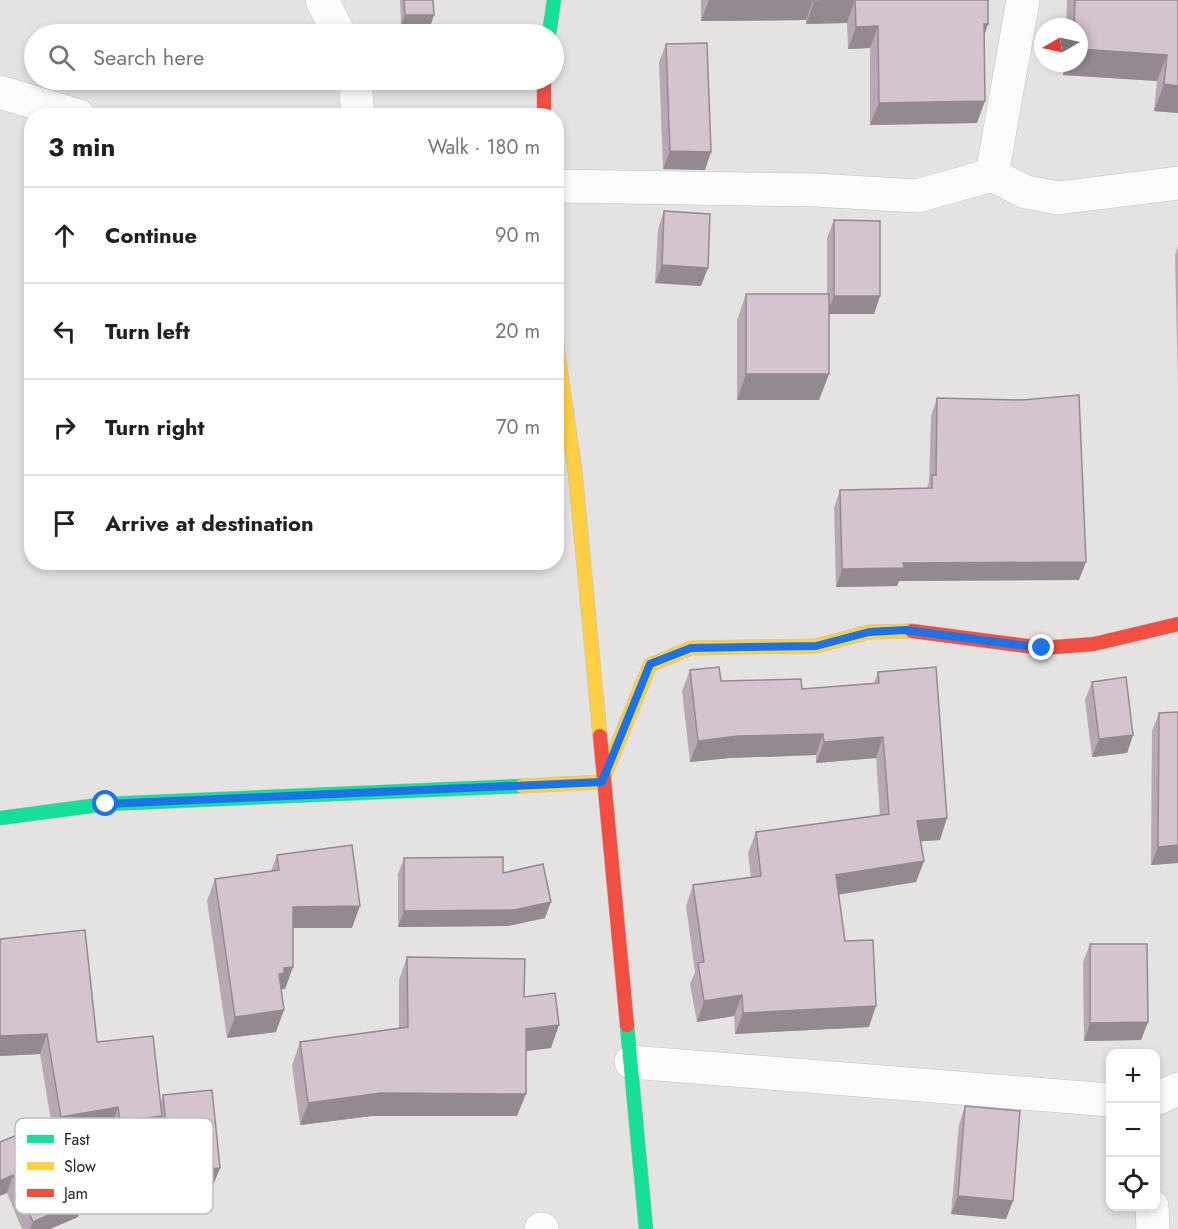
<!DOCTYPE html>
<html lang="en">
<head>
<meta charset="utf-8">
<style>
	:root { --surface:#fff; --page:#f2f2f2; --text:#202124; --muted:#757577; --line:#e0e0e0 }
	body { margin:0; font-family:Jost,sans-serif; background:var(--page); color:var(--text) }
	.controls { position:absolute; right:18px; bottom:18px; display:grid; overflow:hidden; border-radius:12px; box-shadow:0 3px 9px #0003 }
	.controls button { width:54px; height:54px; display:grid; place-items:center; padding:0; border:0; border-bottom:2px solid var(--line); background:var(--surface); color:var(--text); font:30px sans-serif }
	.compass { position:absolute; left:1034px; top:18px; width:54px; height:54px; border-radius:50%; background:var(--surface); box-shadow:0 3px 9px #0003; rotate:261deg }
	.stop { position:absolute; width:18px; height:18px; margin:-14px; border:4px solid #1a73e8; border-radius:50%; background:#fff }
	.stop.end { background:#1a73e8; border-color:#fff; box-shadow:0 2px 6px #0008 }
	.list { margin:0; padding:0; list-style:none }
	h2 { display:flex; justify-content:space-between; align-items:center; height:78px; margin:0; padding:0 24px; font-size:26px }
	h2 small { font-size:20px; font-weight:400; color:var(--muted) }
	.list li { display:grid; grid-template-columns:39px 1fr auto; gap:18px; align-items:center; box-sizing:border-box; height:96px; padding:0 24px; border-top:2px solid var(--line) }
	.list b { display:block; font-size:22px; white-space:nowrap }
	.list em { font-size:20px; font-style:normal; color:var(--muted) }
	.icon { flex:none; width:33px; height:33px; fill:none; stroke:currentColor; stroke-width:2; stroke-linecap:round; stroke-linejoin:round }
	.map { position:relative; flex:none; width:1178px; height:1229px; overflow:hidden }
	.search { position:absolute; background:var(--surface); box-shadow:0 3px 9px #0003; left:24px; top:24px; width:540px; height:66px; display:flex; align-items:center; gap:15px; box-sizing:border-box; padding:0 21px; border-radius:33px; color:var(--muted); font-size:22px }
	.panel { position:absolute; background:var(--surface); box-shadow:0 3px 9px #0003; left:24px; top:108px; width:540px; height:462px; border-radius:24px }
	.map>svg:first-child { display:block }
	.lines { fill:none; stroke-linecap:round; stroke-linejoin:round }
	.street-casing { stroke:#c2c1bf; stroke-width:34 }
	.fast-casing { stroke:#c2c1bf; stroke-width:15 }
	.slow-casing { stroke:#c2c1bf; stroke-width:15 }
	.jam-casing { stroke:#c2c1bf; stroke-width:15 }
	.street { stroke:#fbfbfa; stroke-width:33 }
	.fast { stroke:#16e098; stroke-width:14 }
	.slow { stroke:#ffcf43; stroke-width:14 }
	.jam { stroke:#f24e42; stroke-width:14 }
	.wall { fill:#b6a9b2 }
	.shaded-wall { fill:#948991 }
	.building { fill:#d4c4cf; stroke:#948991; stroke-width:1.5 }
	.route { stroke:#1a73e8; stroke-width:8 }
	.key { fill:#fff; stroke:#bdbdbc; stroke-width:1.5 }
	.key-label { font-size:16px; fill:#242321 }
</style>
</head>
<body>
<div class="map">
<svg width="1178" height="1229" viewBox="0 0 1178 1229">
	<rect width="100%" height="100%" fill="#e5e3e1"/>
	<g class="lines">
		<defs>
			<path id="street" d="M322,0L339,34
				M355,80L358,116
				M0,92L79,116
				M992,175L1023,0
				M556,186L816,190L917,196L992,175L1026,192L1058,198L1178,183
				M631,1062L1110,1100
				M1156,1099L1178,1089
				M1152,1206L1153,1229
				M541,1229H542"/>
			<path id="fast" d="M549,34L554,0
				M0,818L106,804L522,786
				M627,1025L646,1229"/>
			<path id="slow" d="M556,340L575,471L600,736
				M522,786L602,782L650,665L691,648L816,646L869,632L912,631"/>
			<path id="jam" d="M544,80V116
				M912,631L1042,648L1094,644L1178,624
				M600,736L627,1025"/>
		</defs>
		<!-- street casing -->
		<use href="#street" class="street-casing"/>
		<!-- fast casing -->
		<use href="#fast" class="fast-casing"/>
		<!-- slow casing -->
		<use href="#slow" class="slow-casing"/>
		<!-- jam casing -->
		<use href="#jam" class="jam-casing"/>
		<!-- street -->
		<use href="#street" class="street"/>
		<!-- fast -->
		<use href="#fast" class="fast"/>
		<!-- slow -->
		<use href="#slow" class="slow"/>
		<!-- jam -->
		<use href="#jam" class="jam"/>
	</g>
	<!-- wall -->
	<path class="wall" d="M400,0H433L434,15L431,24H401Z
		M701,0H988V24L984,36L977,123L870,125V48L848,49L847,23L806,24V20L701,21Z
		M1067,0H1178V113L1154,111L1157,81L1063,75L1064,63H1079V27H1066Z
		M666,44L705,170L663,169L659,62Z
		M664,211L701,286L655,283L658,229Z
		M834,220L880,296L874,314H829V374L819,400H737V320L746,294H827V238Z
		M1178,246V385L1175,255Z
		M937,398L1079,580L899,581L897,586L836,587L834,508L840,490L927,488L929,482L931,416Z
		M690,670L721,681L802,689L874,683L878,672L940,840L921,841L924,861L916,882L838,895L845,941L869,1027L735,1034L734,1016L697,1022L690,984L695,972L686,906L693,885L751,878L748,853L756,832L880,816L876,758L816,763V755L730,758L690,762L682,691Z
		M1092,682L1133,735L1127,753L1092,757L1085,700Z
		M1159,713L1178,863L1151,865L1152,731Z
		M277,855L352,928H293V967L285,989H281L276,1032L227,1038L207,901L215,879L271,871Z
		M404,858L503,873L545,918L508,926L398,927V874Z
		M0,939L97,1042L161,1102L163,1095L213,1186L164,1191L158,1127L155,1136L112,1141L111,1128L58,1137L78,1217L50,1229H22L7,1193L0,1142L51,1121L40,1054L0,1056Z
		M1090,944L1148,1022L1141,1040L1084,1041L1083,962Z
		M407,957L524,997L551,1048L526,1051L517,1116H372L300,1125L292,1065L300,1042L399,1029V980Z
		M965,1106L1006,1219L951,1214L959,1125Z"/>
	<!-- shaded-wall -->
	<path class="shaded-wall" d="M709,0H813L806,20L701,21Z
		M855,0L847,23L806,24L814,2Z
		M405,15H434L431,24H401Z
		M984,24H988L980,46Z
		M878,26L870,48L848,49L856,27Z
		M1079,49L1167,55L1157,81L1063,75L1067,63H1079Z
		M1164,84L1178,86V113L1154,111Z
		M985,101L977,123L870,125L879,103Z
		M670,151L711,152L705,170L663,169Z
		M662,265L708,268L701,286L655,283Z
		M834,296H880L874,314H827Z
		M746,374H829L819,400H737Z
		M1086,562L1079,580L899,581L897,586L836,587L842,569L903,563Z
		M823,734L816,755L730,758L690,762L698,741L738,736Z
		M1133,735L1127,753L1092,757L1099,739Z
		M883,737L876,758L816,763L824,742Z
		M947,818L940,840L909,842L917,821Z
		M1178,845V863L1151,865L1158,847Z
		M924,861L916,882L828,896L836,875Z
		M551,902L545,918L508,926L398,927L404,911Z
		M360,906L352,928H285L293,907Z
		M293,967L285,989L278,990L279,974L284,968Z
		M742,995L734,1016L697,1022L704,1001Z
		M876,1006L869,1027L735,1034L743,1013Z
		M284,1010L276,1032L227,1038L235,1017Z
		M1148,1022L1141,1040L1084,1041L1090,1023Z
		M559,1025L551,1048L518,1052L526,1029Z
		M47,1034L40,1054L0,1056V1036Z
		M381,1093L526,1094L517,1116H372L300,1125L308,1103Z
		M118,1107L111,1128L54,1138L61,1117Z
		M162,1116L155,1136L112,1141L120,1121Z
		M220,1168L213,1186L164,1191L171,1173Z
		M13,1175L7,1193L0,1196V1181Z
		M958,1196L1013,1201L1006,1219L951,1214Z
		M84,1199L78,1217L50,1229H30L33,1222Z"/>
	<!-- building -->
	<path class="building" d="M404,0H433L434,15H405Z
		M814,0H988V24H984L985,101L879,103L878,26L856,27L855,0L814,2Z
		M1075,0H1178V86L1164,84L1167,55L1079,49V27H1074Z
		M707,43L711,152L670,151L666,44Z
		M664,211L710,214L708,268L662,265Z
		M834,220L880,221V296H834Z
		M746,294H829V374H746Z
		M1079,395L1086,562L903,563L904,568L842,569L840,490L932,488V475H936L937,398L1022,400Z
		M719,667L721,681L801,679L802,689L879,683L878,672L936,667L947,818L917,821L924,861L836,875L845,941L873,940L876,1006L743,1013L742,995L704,1001L698,963L704,962L693,885L761,876L756,832L889,814L883,737L824,742L823,734L738,736L698,741L690,670Z
		M1126,677L1133,735L1099,739L1092,682Z
		M1178,712V845L1158,847L1159,713Z
		M352,845L360,906L293,907V967L284,968V973L279,974L284,1010L235,1017L215,879L279,870L277,855Z
		M503,857V873L543,864L551,902L514,910L404,911V858Z
		M85,930L97,1042L153,1036L162,1116L120,1121L118,1107L61,1117L47,1034L0,1036V939Z
		M1090,944H1147L1148,1022L1090,1023Z
		M407,957L525,959L524,997L555,993L559,1025L526,1029V1094L381,1093L308,1103L300,1042L408,1027Z
		M212,1090L220,1168L171,1173L163,1095Z
		M965,1106L1020,1111L1013,1201L958,1196Z
		M51,1121L84,1199L33,1222L13,1175L0,1181V1142Z"/>
	<g class="lines">
		<!-- route -->
		<path class="route" d="M106,804L602,782L650,664L691,648L816,646L869,632L905,630L1042,648"/>
	</g>
	<!-- legend -->
	<rect x="15" y="1118" width="198" height="96" rx="9" class="key"/>
	<rect x="27" y="1135" width="27" height="8" fill="#16e098"/>
	<rect x="27" y="1162" width="27" height="8" fill="#ffcf43"/>
	<rect x="27" y="1189" width="27" height="8" fill="#f24e42"/>
	<g class="key-label">
		<text x="64" y="1145">Fast</text>
		<text x="64" y="1172">Slow</text>
		<text x="64" y="1199">Jam</text>
	</g>
</svg>
<div class="controls">
<button>+</button>
<button>−</button>
<button><svg class="icon" aria-label="locate" viewBox="0 0 24 24"><circle cx="12" cy="12" r="6"/><path d="M12 2v4M12 18v4M2 12h4M18 12h4"/></svg></button>
</div>
<svg class="compass" viewBox="-18 -18 36 36"><path d="M0-13l5 13h-10z" fill="#e53935"/><path d="M0 13l5-13h-10z" fill="#757577"/></svg>
<div class="stop" style="left:106px;top:804px"></div>
<div class="stop end" style="left:1042px;top:648px"></div>
<div class="search"><svg class="icon" aria-label="search" viewBox="0 0 24 24"><circle cx="10" cy="10" r="6"/><path d="M15 15l6 6"/></svg>Search here</div>
<section class="panel">
<h2>3 min<small>Walk · 180 m</small></h2>
<ul class="list">
<li><svg class="icon" aria-label="ahead" viewBox="0 0 24 24"><path d="M12 20V5M6 11l6-6 6 6"/></svg><div><b>Continue</b></div><em>90 m</em></li>
<li><svg class="icon" aria-label="left" viewBox="0 0 24 24"><path d="M17 20v-9H6M10 6l-5 5 5 5"/></svg><div><b>Turn left</b></div><em>20 m</em></li>
<li><svg class="icon" aria-label="right" viewBox="0 0 24 24"><path d="M7 20v-9h11M14 6l5 5-5 5"/></svg><div><b>Turn right</b></div><em>70 m</em></li>
<li><svg class="icon" aria-label="arrive" viewBox="0 0 24 24"><path d="M6 21V4h12l-3 4 3 4H6"/></svg><div><b>Arrive at destination</b></div></li>
</ul>
</section>
</div>
</body>
</html>
